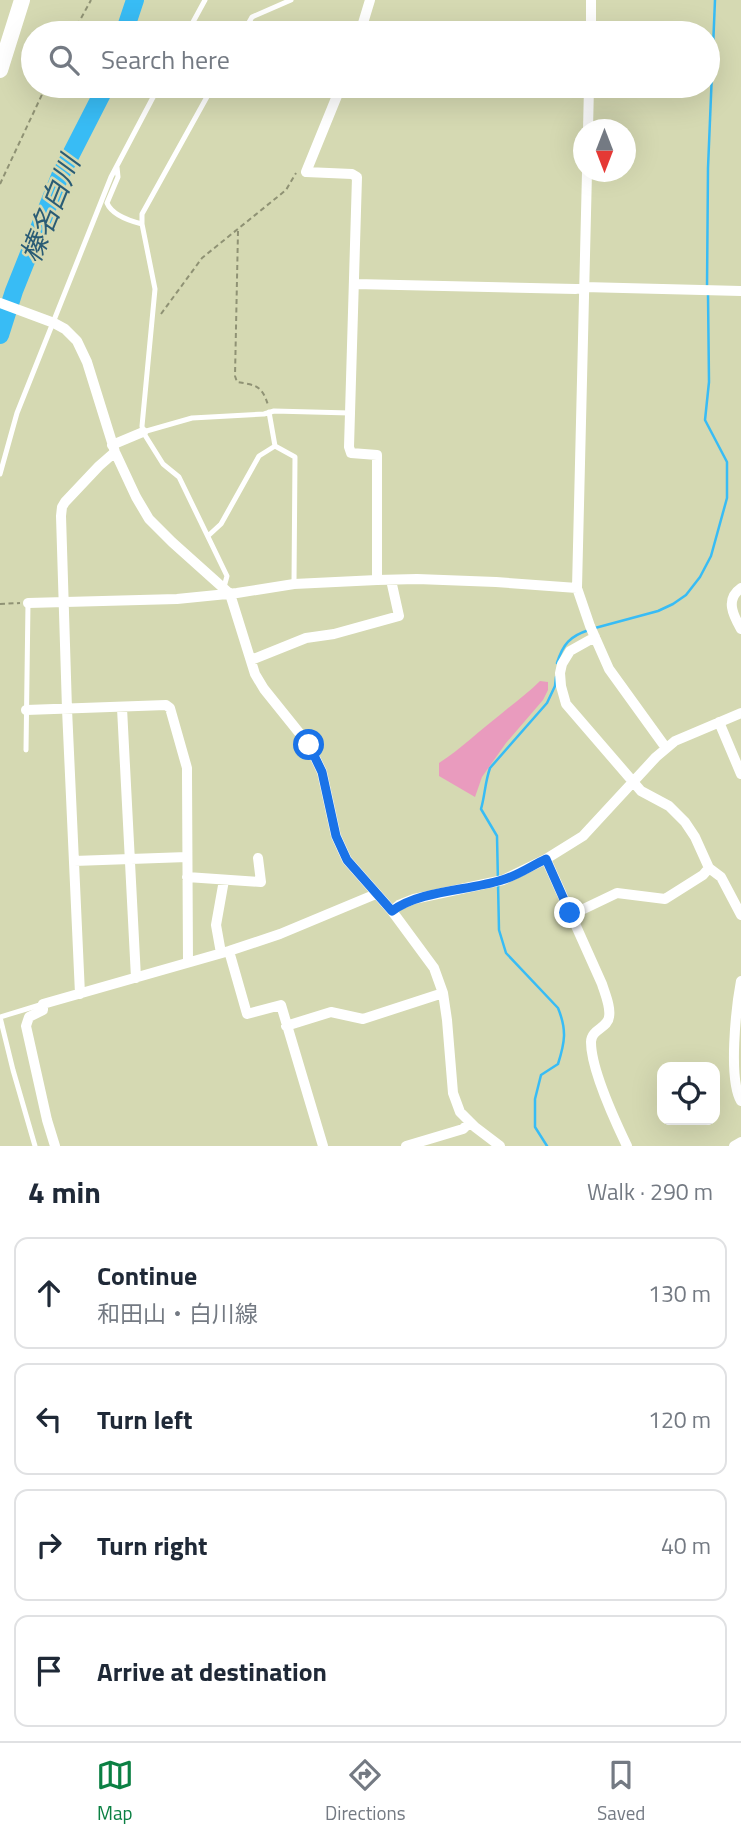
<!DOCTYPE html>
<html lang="en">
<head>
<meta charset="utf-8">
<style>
	:root { --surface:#fff; --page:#f2f2f3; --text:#1f2937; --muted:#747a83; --line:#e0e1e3; --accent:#0b8043 }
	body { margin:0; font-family:"Titillium Web","Noto Sans JP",sans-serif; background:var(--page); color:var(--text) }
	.controls { position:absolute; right:21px; bottom:21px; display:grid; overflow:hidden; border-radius:14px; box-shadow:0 7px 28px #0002 }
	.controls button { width:63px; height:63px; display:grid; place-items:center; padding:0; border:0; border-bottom:2px solid var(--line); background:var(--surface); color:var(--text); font:35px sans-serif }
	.compass { position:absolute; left:573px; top:119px; width:63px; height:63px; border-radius:50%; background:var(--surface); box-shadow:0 7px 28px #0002; rotate:180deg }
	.stop { position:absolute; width:21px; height:21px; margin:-16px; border:5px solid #1a73e8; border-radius:50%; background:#fff }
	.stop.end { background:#1a73e8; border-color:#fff; box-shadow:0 2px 7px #0008 }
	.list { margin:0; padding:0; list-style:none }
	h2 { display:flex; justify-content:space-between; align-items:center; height:91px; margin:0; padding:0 28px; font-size:30px }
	h2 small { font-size:23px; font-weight:400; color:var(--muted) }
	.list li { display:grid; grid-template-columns:46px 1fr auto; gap:21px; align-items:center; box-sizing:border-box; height:112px; margin:0 14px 14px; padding:0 14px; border:2px solid var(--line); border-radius:14px }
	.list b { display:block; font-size:26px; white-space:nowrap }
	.list p { margin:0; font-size:23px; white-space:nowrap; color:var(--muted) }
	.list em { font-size:23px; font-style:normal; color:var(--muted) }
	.icon { flex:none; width:38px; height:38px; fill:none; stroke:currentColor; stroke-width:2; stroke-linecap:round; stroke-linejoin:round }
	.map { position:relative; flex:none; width:741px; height:1146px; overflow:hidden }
	.search { position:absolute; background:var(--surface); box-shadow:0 7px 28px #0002; left:21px; right:21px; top:21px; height:77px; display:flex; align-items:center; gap:18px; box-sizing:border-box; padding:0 24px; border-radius:38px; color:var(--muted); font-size:26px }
	.sheet { height:595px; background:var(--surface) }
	nav { display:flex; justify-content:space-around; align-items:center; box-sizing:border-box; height:98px; border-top:2px solid var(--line); background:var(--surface); font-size:19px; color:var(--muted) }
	nav a { display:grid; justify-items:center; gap:4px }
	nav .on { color:var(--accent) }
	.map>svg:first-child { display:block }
	.green { fill:#e99bbe }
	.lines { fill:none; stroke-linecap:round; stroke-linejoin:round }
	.stream { stroke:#38bcf5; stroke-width:2.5 }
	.river { stroke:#38bcf5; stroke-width:18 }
	.path { stroke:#8f9274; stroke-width:2; stroke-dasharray:5 3.5; stroke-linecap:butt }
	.lane { stroke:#fff; stroke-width:5 }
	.street { stroke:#fff; stroke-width:10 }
	.primary { stroke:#fff; stroke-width:16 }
	.route { stroke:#1a73e8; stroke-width:9 }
	.labels { text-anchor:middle; stroke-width:5; stroke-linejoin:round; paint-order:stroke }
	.water-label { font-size:28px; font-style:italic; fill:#2a5c75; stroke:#d5d9b2 }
</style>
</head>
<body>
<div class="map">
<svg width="741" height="1146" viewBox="0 0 741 1146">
	<rect width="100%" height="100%" fill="#d5d9b2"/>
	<!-- green -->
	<path class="green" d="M540,681L548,682V690L543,700L506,743L482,777L475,797L439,776V763C461,749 480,730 501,714C514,703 528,693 540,681Z"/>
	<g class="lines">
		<!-- stream -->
		<path class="stream" d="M707,288L708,168L715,0
			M595,628L658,611L673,604L686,595L700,577L711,556L727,498V462L705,420L709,382L708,294
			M557,663C563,644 570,636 589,630
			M547,1146L535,1127V1099L541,1075L558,1064C565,1042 567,1030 558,1008L506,953L499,930L497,836L481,809C485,795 485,782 490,768L547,703L555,686L556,677"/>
		<!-- river -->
		<path class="river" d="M124,33L135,0
			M0,335L14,291L60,176L106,86"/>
		<!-- path -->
		<path class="path" d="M73,33L91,0
			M0,184L46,86
			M238,231L235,376L237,382C255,385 262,385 268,405
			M161,314L202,258L286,190L296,173
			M0,604L20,603"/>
		<!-- lane -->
		<path class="lane" d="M187,33L205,0
			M243,33L252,17L291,0
			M213,86L142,214V224L155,289L142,426L143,432L163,464L179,477L227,576L224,587
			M117,167L118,177L107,203C112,215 130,221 142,224
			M269,412L275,446L295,457L294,584
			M143,432L192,418L264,414L274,411L350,413
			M0,474L17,413L111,177L159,86
			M209,535L221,524L259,456L275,446
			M26,750L28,603
			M35,1146L13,1070L0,1017L43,1004"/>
		<!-- street -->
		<path class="street" d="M360,33L370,0
			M591,33V0
			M341,86L306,172L352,174L357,177L349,447L351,453L377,455V580
			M588,130L589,86
			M587,172L577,588L590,626L609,669L666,748
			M355,284L576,289L584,287L741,291
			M0,303L54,323L65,329L77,341L87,362L115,452L136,497L149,519L172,542L230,594L255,674L264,689L309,745L322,772L336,836L347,860L392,911L434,968L443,993L447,1020L453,1093L460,1112L475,1127L500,1146
			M112,445L143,432
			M741,588C725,599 733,615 741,629
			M28,603L177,599L237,593L294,584L377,580L417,579L496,582L577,588
			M595,637L570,651L562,664L560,673L561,686L566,704L641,791L669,806L685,822L695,837L709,868L721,877L741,915
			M251,660L306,638L334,634L399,616L391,580
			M122,708L136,978
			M26,710L166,705L170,708L187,768V776L188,962
			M719,722L741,774
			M546,859L602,984C605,994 611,1007 609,1017C608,1028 591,1029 591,1042C591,1069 615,1121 627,1146
			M74,861L187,857
			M187,877L261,882L258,858
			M392,911L399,905L414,899L503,880L546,859L583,836L656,757L675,741L741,713
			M571,915L617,893L665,899L703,875L709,868
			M229,951L247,1014L281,1005L323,1146
			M221,953L216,925L224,880
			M741,981C736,1008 728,1079 741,1101
			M80,994L67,709L61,516L62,507L65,502L99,466L115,452
			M286,1026L331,1012L363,1019L443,993
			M55,1146L47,1120L26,1026L29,1017L43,1010V1004L229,951L280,934L376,894
			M406,1146L463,1129L470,1122
			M734,1146L741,1142"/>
		<!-- primary -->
		<path class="primary" d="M0,70L22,0"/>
	</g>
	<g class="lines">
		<!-- route -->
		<path class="route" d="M309,745L322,772L336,836L347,860L392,911C421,890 467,891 502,880C517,876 531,866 546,859L570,913"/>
	</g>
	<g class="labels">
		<!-- water labels -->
		<g class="water-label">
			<text transform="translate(50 209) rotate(-68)" y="10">榛名白川</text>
		</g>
	</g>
</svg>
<div class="controls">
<button><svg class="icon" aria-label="locate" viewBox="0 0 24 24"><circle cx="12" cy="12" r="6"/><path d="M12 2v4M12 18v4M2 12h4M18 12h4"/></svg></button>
</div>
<svg class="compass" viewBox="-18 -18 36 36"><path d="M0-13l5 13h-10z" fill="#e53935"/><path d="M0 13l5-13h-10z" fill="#747a83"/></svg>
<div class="stop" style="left:309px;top:745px"></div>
<div class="stop end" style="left:570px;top:913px"></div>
<div class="search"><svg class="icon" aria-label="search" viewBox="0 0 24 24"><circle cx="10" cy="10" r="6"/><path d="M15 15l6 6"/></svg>Search here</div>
</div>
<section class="sheet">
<h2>4 min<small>Walk · 290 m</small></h2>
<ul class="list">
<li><svg class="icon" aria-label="ahead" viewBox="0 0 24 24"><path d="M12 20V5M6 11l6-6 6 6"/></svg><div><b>Continue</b><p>和田山・白川線</p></div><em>130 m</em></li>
<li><svg class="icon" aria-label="left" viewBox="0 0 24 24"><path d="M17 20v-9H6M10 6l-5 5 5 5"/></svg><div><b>Turn left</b></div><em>120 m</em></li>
<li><svg class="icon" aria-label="right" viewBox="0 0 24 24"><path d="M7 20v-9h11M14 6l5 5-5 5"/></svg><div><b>Turn right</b></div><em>40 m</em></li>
<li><svg class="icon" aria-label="arrive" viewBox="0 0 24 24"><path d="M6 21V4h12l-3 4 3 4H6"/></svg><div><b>Arrive at destination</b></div></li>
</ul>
</section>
<nav>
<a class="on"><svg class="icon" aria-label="map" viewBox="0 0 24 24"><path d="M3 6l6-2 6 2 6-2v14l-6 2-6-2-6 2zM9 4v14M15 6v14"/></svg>Map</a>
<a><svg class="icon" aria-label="directions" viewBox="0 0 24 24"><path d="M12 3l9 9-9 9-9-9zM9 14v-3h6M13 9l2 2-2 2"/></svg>Directions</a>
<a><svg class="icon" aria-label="saved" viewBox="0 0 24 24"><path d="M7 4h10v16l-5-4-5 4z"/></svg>Saved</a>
</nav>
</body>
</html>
